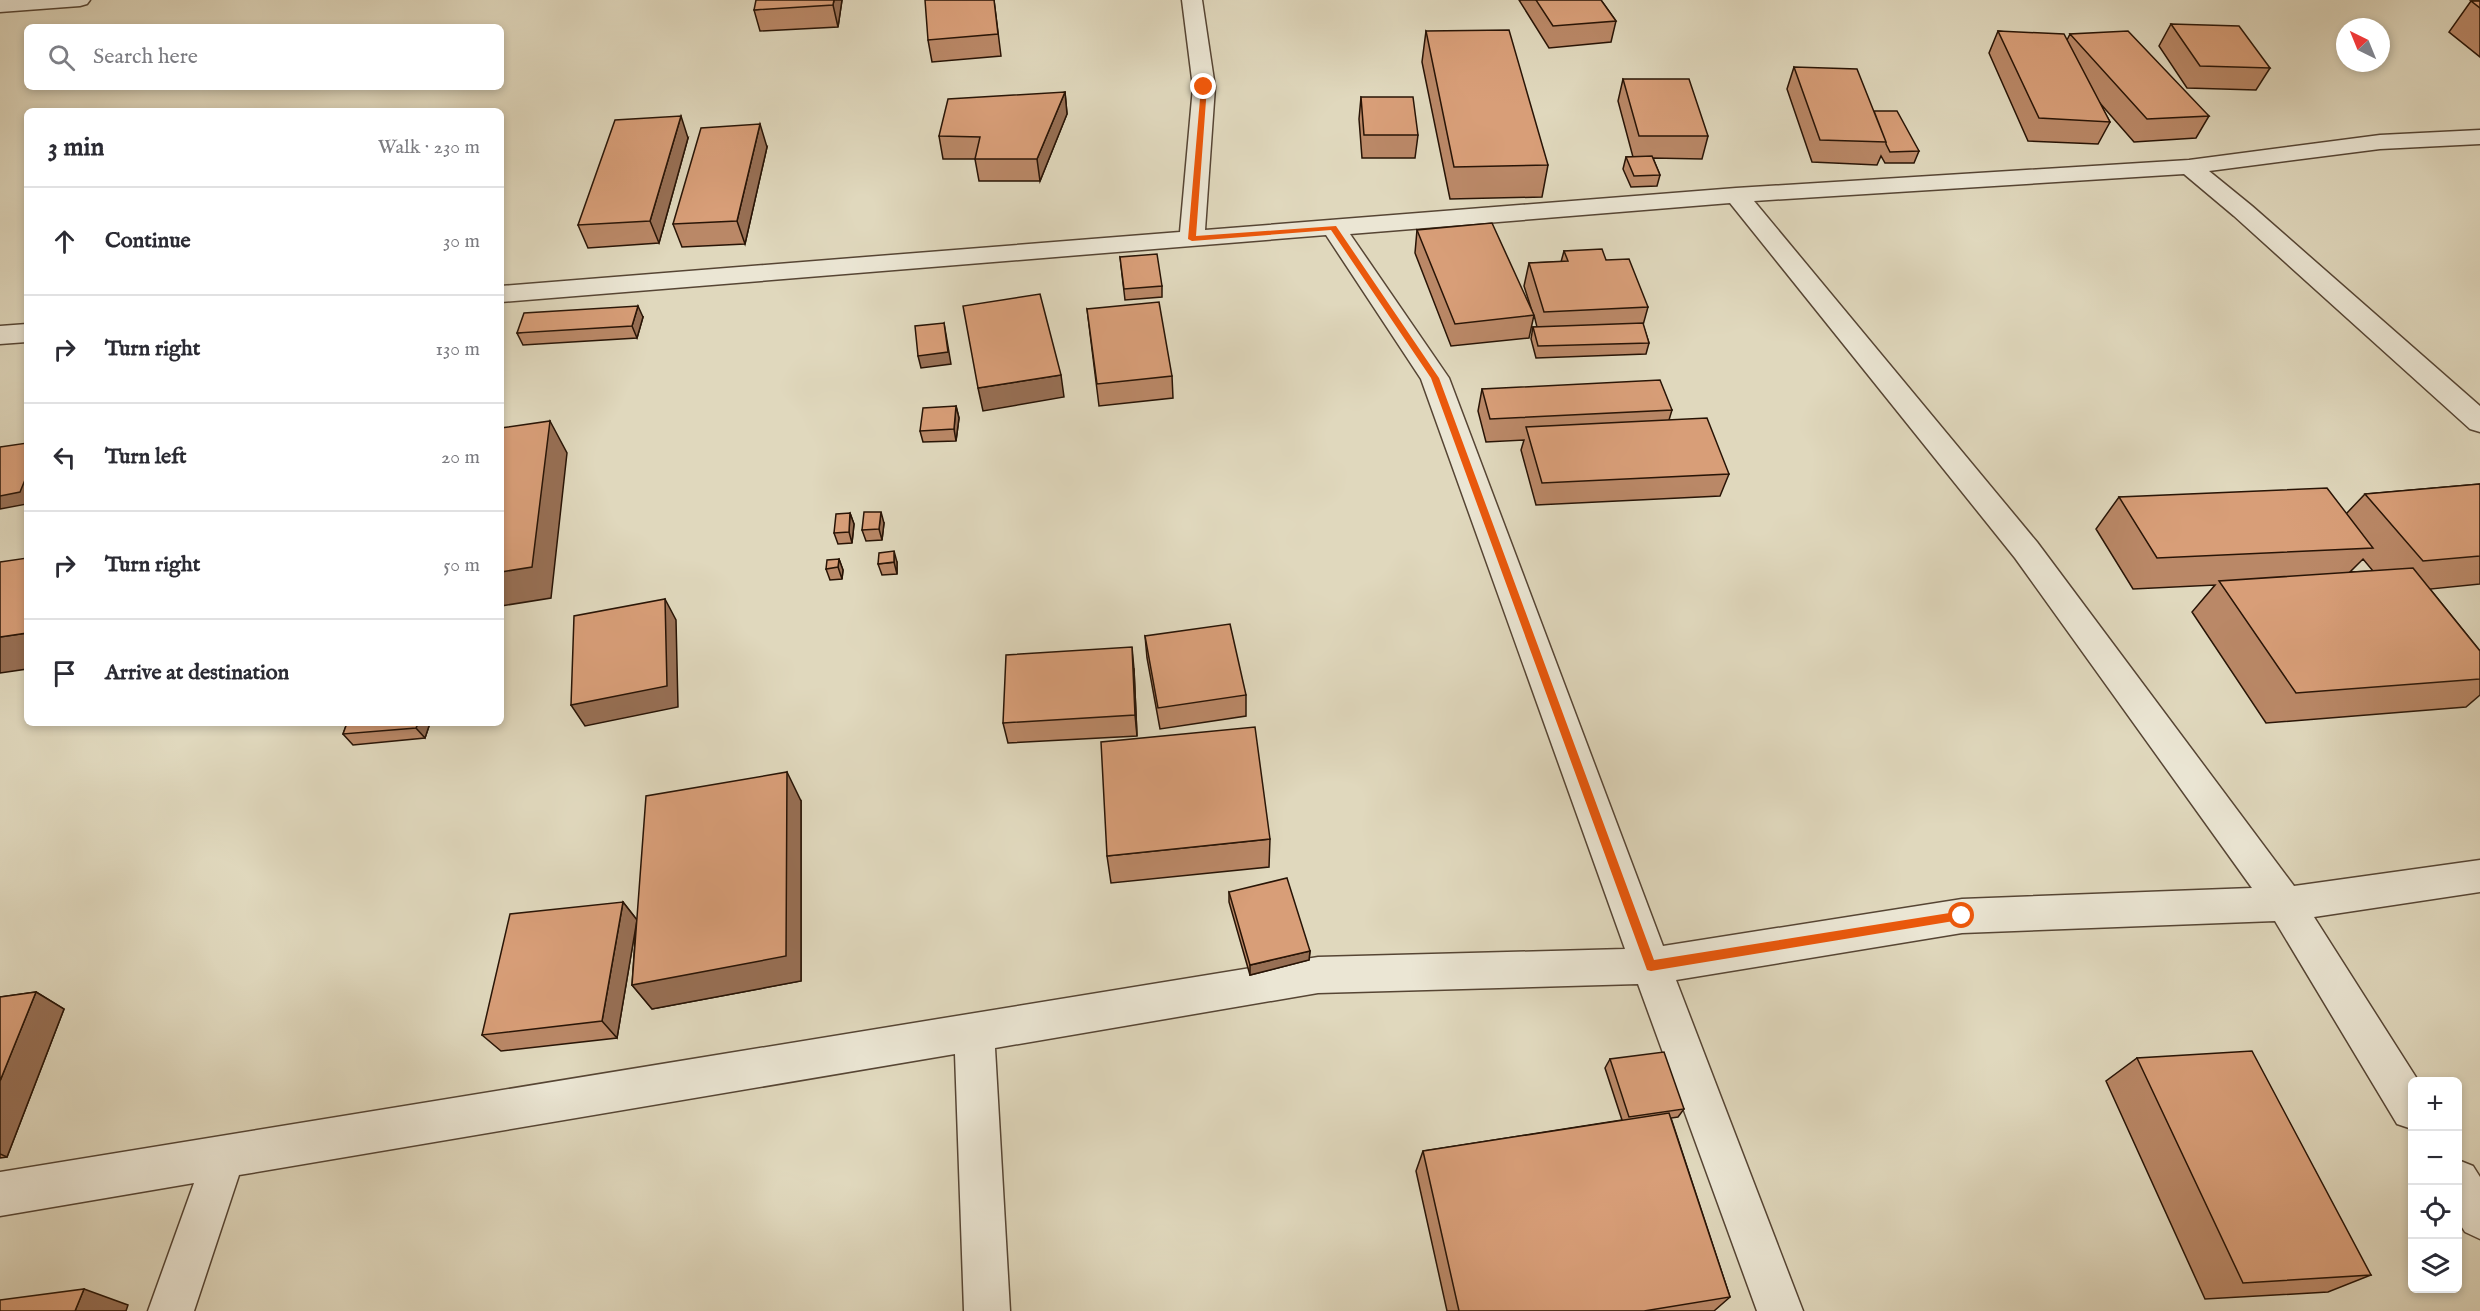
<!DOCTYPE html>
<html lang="en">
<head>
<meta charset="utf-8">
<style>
	:root { --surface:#fff; --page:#f2f2f3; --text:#2b2b33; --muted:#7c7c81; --line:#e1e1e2 }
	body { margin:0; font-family:"IM FELL English",serif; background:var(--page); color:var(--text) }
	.controls { position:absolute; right:18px; bottom:18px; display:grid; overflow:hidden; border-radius:9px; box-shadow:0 3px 9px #0003 }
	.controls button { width:54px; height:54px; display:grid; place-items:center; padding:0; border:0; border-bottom:2px solid var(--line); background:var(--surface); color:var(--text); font:30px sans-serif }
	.compass { position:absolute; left:2336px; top:18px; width:54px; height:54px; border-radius:50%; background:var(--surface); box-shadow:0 3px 9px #0003; rotate:317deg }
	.stop { position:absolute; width:18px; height:18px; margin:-14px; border:4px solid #ea580c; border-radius:50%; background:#fff }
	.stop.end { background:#ea580c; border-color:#fff; box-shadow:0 2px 6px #0008 }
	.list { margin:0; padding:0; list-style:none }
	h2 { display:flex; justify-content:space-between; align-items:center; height:78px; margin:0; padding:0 24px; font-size:26px }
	h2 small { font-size:20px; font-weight:400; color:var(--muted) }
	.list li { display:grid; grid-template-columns:39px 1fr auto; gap:18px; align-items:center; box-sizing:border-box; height:108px; padding:0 24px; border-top:2px solid var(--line) }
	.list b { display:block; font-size:22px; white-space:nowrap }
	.list em { font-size:20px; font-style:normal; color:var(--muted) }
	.icon { flex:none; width:33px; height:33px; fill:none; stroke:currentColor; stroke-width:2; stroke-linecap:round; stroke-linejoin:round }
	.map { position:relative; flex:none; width:2480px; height:1311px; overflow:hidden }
	.search { position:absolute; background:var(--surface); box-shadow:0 3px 9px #0003; left:24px; top:24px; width:480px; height:66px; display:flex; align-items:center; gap:15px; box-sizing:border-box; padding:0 21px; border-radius:9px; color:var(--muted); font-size:22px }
	.panel { position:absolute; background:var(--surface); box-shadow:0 3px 9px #0003; left:24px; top:108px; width:480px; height:618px; border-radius:9px }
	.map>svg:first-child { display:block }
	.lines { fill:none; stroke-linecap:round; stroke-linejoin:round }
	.minor-casing { stroke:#564534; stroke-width:3 }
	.minor { fill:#ebe6d4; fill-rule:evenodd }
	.wall { fill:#ba8867; stroke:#281406; stroke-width:1.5; fill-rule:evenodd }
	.shaded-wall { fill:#976f54; stroke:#281406; stroke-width:1.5 }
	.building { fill:#d89e78; stroke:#281406; stroke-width:1.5 }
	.route { fill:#ea580c }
</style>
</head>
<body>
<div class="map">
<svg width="2480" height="1311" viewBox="0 0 2480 1311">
	<rect width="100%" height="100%" fill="#e0d8bd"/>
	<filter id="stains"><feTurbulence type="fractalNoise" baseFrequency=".00333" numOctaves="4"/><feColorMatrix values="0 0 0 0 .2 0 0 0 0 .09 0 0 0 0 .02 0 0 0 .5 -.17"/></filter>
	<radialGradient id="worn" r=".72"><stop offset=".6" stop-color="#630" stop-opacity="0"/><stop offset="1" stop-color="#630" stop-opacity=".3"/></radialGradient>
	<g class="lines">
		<defs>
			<path id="minor" d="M0,0H90L87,4L80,6L0,12Z
				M1182,0H1202L1215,87L1205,230L1736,188L2189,160L2380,135L2480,130V144L2380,149L2209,171L2252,206L2480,406V432L2470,429L2234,216L2184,174L1754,201L2037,542L2294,886L2480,860V892L2314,917L2419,1082H2412V1129L2397,1124L2275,921L1962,933L1676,980L1803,1311H1757L1638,984L1318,993L995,1048L1010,1311H964L955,1054L239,1175L194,1311H148L194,1183L0,1216V1172L1318,957L1625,949L1421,379L1326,235L501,302V286L1180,232L1193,87ZM1730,203L2015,558L2252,888L1962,899L1663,946L1449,378L1350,234Z
				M27,324V342L0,344V326Z
				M2458,1160L2473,1166L2480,1177V1239L2465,1232L2458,1221Z"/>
		</defs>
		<!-- minor casing -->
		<use href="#minor" class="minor-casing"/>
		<!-- minor -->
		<use href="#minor" class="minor"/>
	</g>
	<!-- wall -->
	<path class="wall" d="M842,0L838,27L760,31L754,10Z
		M994,0L1001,56L932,62L928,40Z
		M1519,0H1601L1616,21L1611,42L1549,48Z
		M2471,1H2480V57L2449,32Z
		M2171,24L2270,68L2256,90L2187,88L2159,46Z
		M1426,31L1548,165L1542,197L1450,199L1422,62Z
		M1998,31L2067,40L2070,34L2209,116L2196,138L2134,142L2099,102L2110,122L2098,144L2028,141L1989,53Z
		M1794,67L1919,151L1914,163H1885L1881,156L1877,165L1812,162L1787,89Z
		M1623,79L1708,136L1702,159L1653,158L1660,175L1657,186L1631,187L1623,169L1626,157H1633L1618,101Z
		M1065,92L1067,114L1040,181H979L975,159H943L939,136Z
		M1361,97L1418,135L1415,158H1362L1359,119Z
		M688,138L659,243L588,248L578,225Z
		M767,147L745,244L682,247L673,224Z
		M1417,230L1533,314L1524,286L1529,263L1561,262L1564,251L1606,260L1648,307L1643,325L1649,343L1646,354L1536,358L1531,339L1533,327H1537L1534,315L1529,338L1451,346L1415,253Z
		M1120,257L1162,286V297L1125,300Z
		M1087,309L1172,376L1173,398L1099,406Z
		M643,317L637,338L523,345L517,333Z
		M1482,389L1672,410L1669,420L1729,474L1720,496L1536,505L1521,450L1524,440L1486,442L1478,411Z
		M956,406L959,418L956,441L923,442L920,431Z
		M2480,484V584L2430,589L2480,651V695L2466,707L2266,723L2192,612L2215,585L2133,589L2096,529L2119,497L2346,514L2365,494ZM2363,559L2373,571L2350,572Z
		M850,513L854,524L852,543L838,544L834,533Z
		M884,523L882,540L866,541L862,530Z
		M839,559L843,570L842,579L830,580L826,569Z
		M897,562V574L882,575L878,564Z
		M1145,636L1246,695V716L1160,729L1147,658Z
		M1134,669L1137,736L1008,743L1003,723Z
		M347,723H430L425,738L353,745L343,734Z
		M801,801V981L652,1009L632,985L636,925L617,1038L501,1051L482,1035L623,902L637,920Z
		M1270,839L1269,867L1111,883L1107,856Z
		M1229,892L1310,951L1309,960L1250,975L1229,902Z
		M36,992L64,1009L7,1157L0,1158V997Z
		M2137,1058L2371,1275L2328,1292L2205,1299L2106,1081Z
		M1610,1059L1684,1109L1678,1117L1671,1118L1730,1297L1714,1311H1447L1416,1171L1423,1151L1622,1120L1605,1068Z"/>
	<!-- shaded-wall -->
	<path class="shaded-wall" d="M834,0H842L838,27L833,5Z
		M1065,92L1067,114L1040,181L1037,159Z
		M681,116L688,138L659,243L650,221Z
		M760,124L767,147L745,244L737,221Z
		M638,306L643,317L637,338L632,326Z
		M944,323L951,364L921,368L918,356Z
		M1061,375L1064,397L983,411L978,388Z
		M956,406L959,418L956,441L954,429Z
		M550,421L567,453L551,598L501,606V572Z
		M27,475V504L0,509V496Z
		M881,512L884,523L882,540L879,529Z
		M850,513L854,524L852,543L849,532Z
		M894,551L897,562V574L894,562Z
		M839,559L843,570L842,579L838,567Z
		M665,599L676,620L678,707L585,726L571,705Z
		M27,633V669L0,673V637Z
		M1132,647L1134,669L1137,736L1135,715Z
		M418,723H430L425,738L416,728Z
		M787,772L801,801V981L652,1009L632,985Z
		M623,902L637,920L617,1038L602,1021Z
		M1310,951L1309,960L1250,975V965Z
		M36,992L64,1009L7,1157L0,1154V1081Z
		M84,1289L128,1305L126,1311H75Z"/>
	<!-- building -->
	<path class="building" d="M756,0H834L833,5L754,10Z
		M925,0H994L998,34L928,40Z
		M1536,0H1601L1616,21L1553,26Z
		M2471,1H2480V8Z
		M2171,24L2239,26L2270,68L2200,66Z
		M1509,30L1548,165L1454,167L1426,31Z
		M1998,31L2064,34L2110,122L2039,118Z
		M2128,31L2209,116L2147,119L2070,34Z
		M1794,67L1857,69L1886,142L1820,140Z
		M1623,79H1689L1708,136H1639Z
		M1065,92L1037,159H975L980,137L939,136L948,99Z
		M1361,97H1413L1418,135H1364Z
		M1874,111H1897L1919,151L1890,152L1886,144V142Z
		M681,116L650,221L578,225L615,120Z
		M760,124L737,221L673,224L701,128Z
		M1652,156L1660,175L1634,176L1626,157Z
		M1492,223L1534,315L1455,324L1417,230Z
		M1602,249L1606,260L1629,259L1648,307L1544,312L1529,263L1568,261L1564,251Z
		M1157,254L1162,286L1124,289L1120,257Z
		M1040,294L1061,375L978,388L963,306Z
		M1159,302L1172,376L1097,384L1087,309Z
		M638,306L632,326L517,333L524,313Z
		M944,323L948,352L918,356L915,326Z
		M1643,323L1649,343L1538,346L1533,327Z
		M1660,380L1672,410L1490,419L1482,389Z
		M956,406L954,429L920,431L923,408Z
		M1707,418L1729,474L1542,483L1526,427Z
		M550,421L532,567L501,572V428Z
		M27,443V475L20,492L0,496V447Z
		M2480,484V556L2423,561L2365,494Z
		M2327,488L2373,548L2157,558L2119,497Z
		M864,512H881L879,529L862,530Z
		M850,513L849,532L834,533L836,514Z
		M894,551V562L878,564L879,553Z
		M27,558V633L0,637V562Z
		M839,559L838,567L826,569L827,560Z
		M2413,568L2480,651V679L2296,693L2219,581Z
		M665,599L667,686L571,705L574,616Z
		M1230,624L1246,695L1158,708L1145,636Z
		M1132,647L1135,715L1003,723L1006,655Z
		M347,723H418L416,728L343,734Z
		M1255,727L1270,839L1107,856L1101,742Z
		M787,772L786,956L632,985L646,796Z
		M1287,878L1310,951L1250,965L1229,892Z
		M623,902L602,1021L482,1035L510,914Z
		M36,992L0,1081V997Z
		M2252,1051L2371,1275L2243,1283L2137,1058Z
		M1664,1052L1684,1109L1629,1117L1610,1059Z
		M1669,1113L1730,1297L1644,1311H1459L1423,1151Z
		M84,1289L75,1311H0V1300Z"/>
	<!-- route -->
	<path class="route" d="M1204,85L1207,87L1196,236L1336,226L1439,378L1654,960L1962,911L1966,912V919L1651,971L1647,970L1431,378L1331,230L1192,241L1188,239L1201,87Z"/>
	<rect width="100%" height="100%" filter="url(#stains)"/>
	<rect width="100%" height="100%" fill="url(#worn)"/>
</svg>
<div class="controls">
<button>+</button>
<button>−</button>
<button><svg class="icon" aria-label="locate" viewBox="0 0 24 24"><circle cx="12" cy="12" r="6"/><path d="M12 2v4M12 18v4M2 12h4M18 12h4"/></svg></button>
<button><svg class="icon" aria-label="layers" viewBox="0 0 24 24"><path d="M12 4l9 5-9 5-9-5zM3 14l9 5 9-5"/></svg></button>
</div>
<svg class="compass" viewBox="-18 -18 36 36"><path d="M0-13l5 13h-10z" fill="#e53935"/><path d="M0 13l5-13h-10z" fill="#7c7c81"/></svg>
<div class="stop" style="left:1962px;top:916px"></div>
<div class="stop end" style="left:1204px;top:87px"></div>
<div class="search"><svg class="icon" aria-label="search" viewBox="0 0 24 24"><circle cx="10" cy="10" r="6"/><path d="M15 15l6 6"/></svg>Search here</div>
<section class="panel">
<h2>3 min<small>Walk · 230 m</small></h2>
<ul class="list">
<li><svg class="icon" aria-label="ahead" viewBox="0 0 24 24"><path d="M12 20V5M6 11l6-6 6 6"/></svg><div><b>Continue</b></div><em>30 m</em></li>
<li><svg class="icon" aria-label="right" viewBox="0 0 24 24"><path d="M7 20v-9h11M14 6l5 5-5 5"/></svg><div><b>Turn right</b></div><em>130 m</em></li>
<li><svg class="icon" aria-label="left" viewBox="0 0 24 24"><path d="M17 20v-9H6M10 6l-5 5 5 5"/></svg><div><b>Turn left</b></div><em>20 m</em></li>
<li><svg class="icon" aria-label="right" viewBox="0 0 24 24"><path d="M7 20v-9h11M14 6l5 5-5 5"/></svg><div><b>Turn right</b></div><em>50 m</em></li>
<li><svg class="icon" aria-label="arrive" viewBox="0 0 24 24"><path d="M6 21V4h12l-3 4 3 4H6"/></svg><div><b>Arrive at destination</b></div></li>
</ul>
</section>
</div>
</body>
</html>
